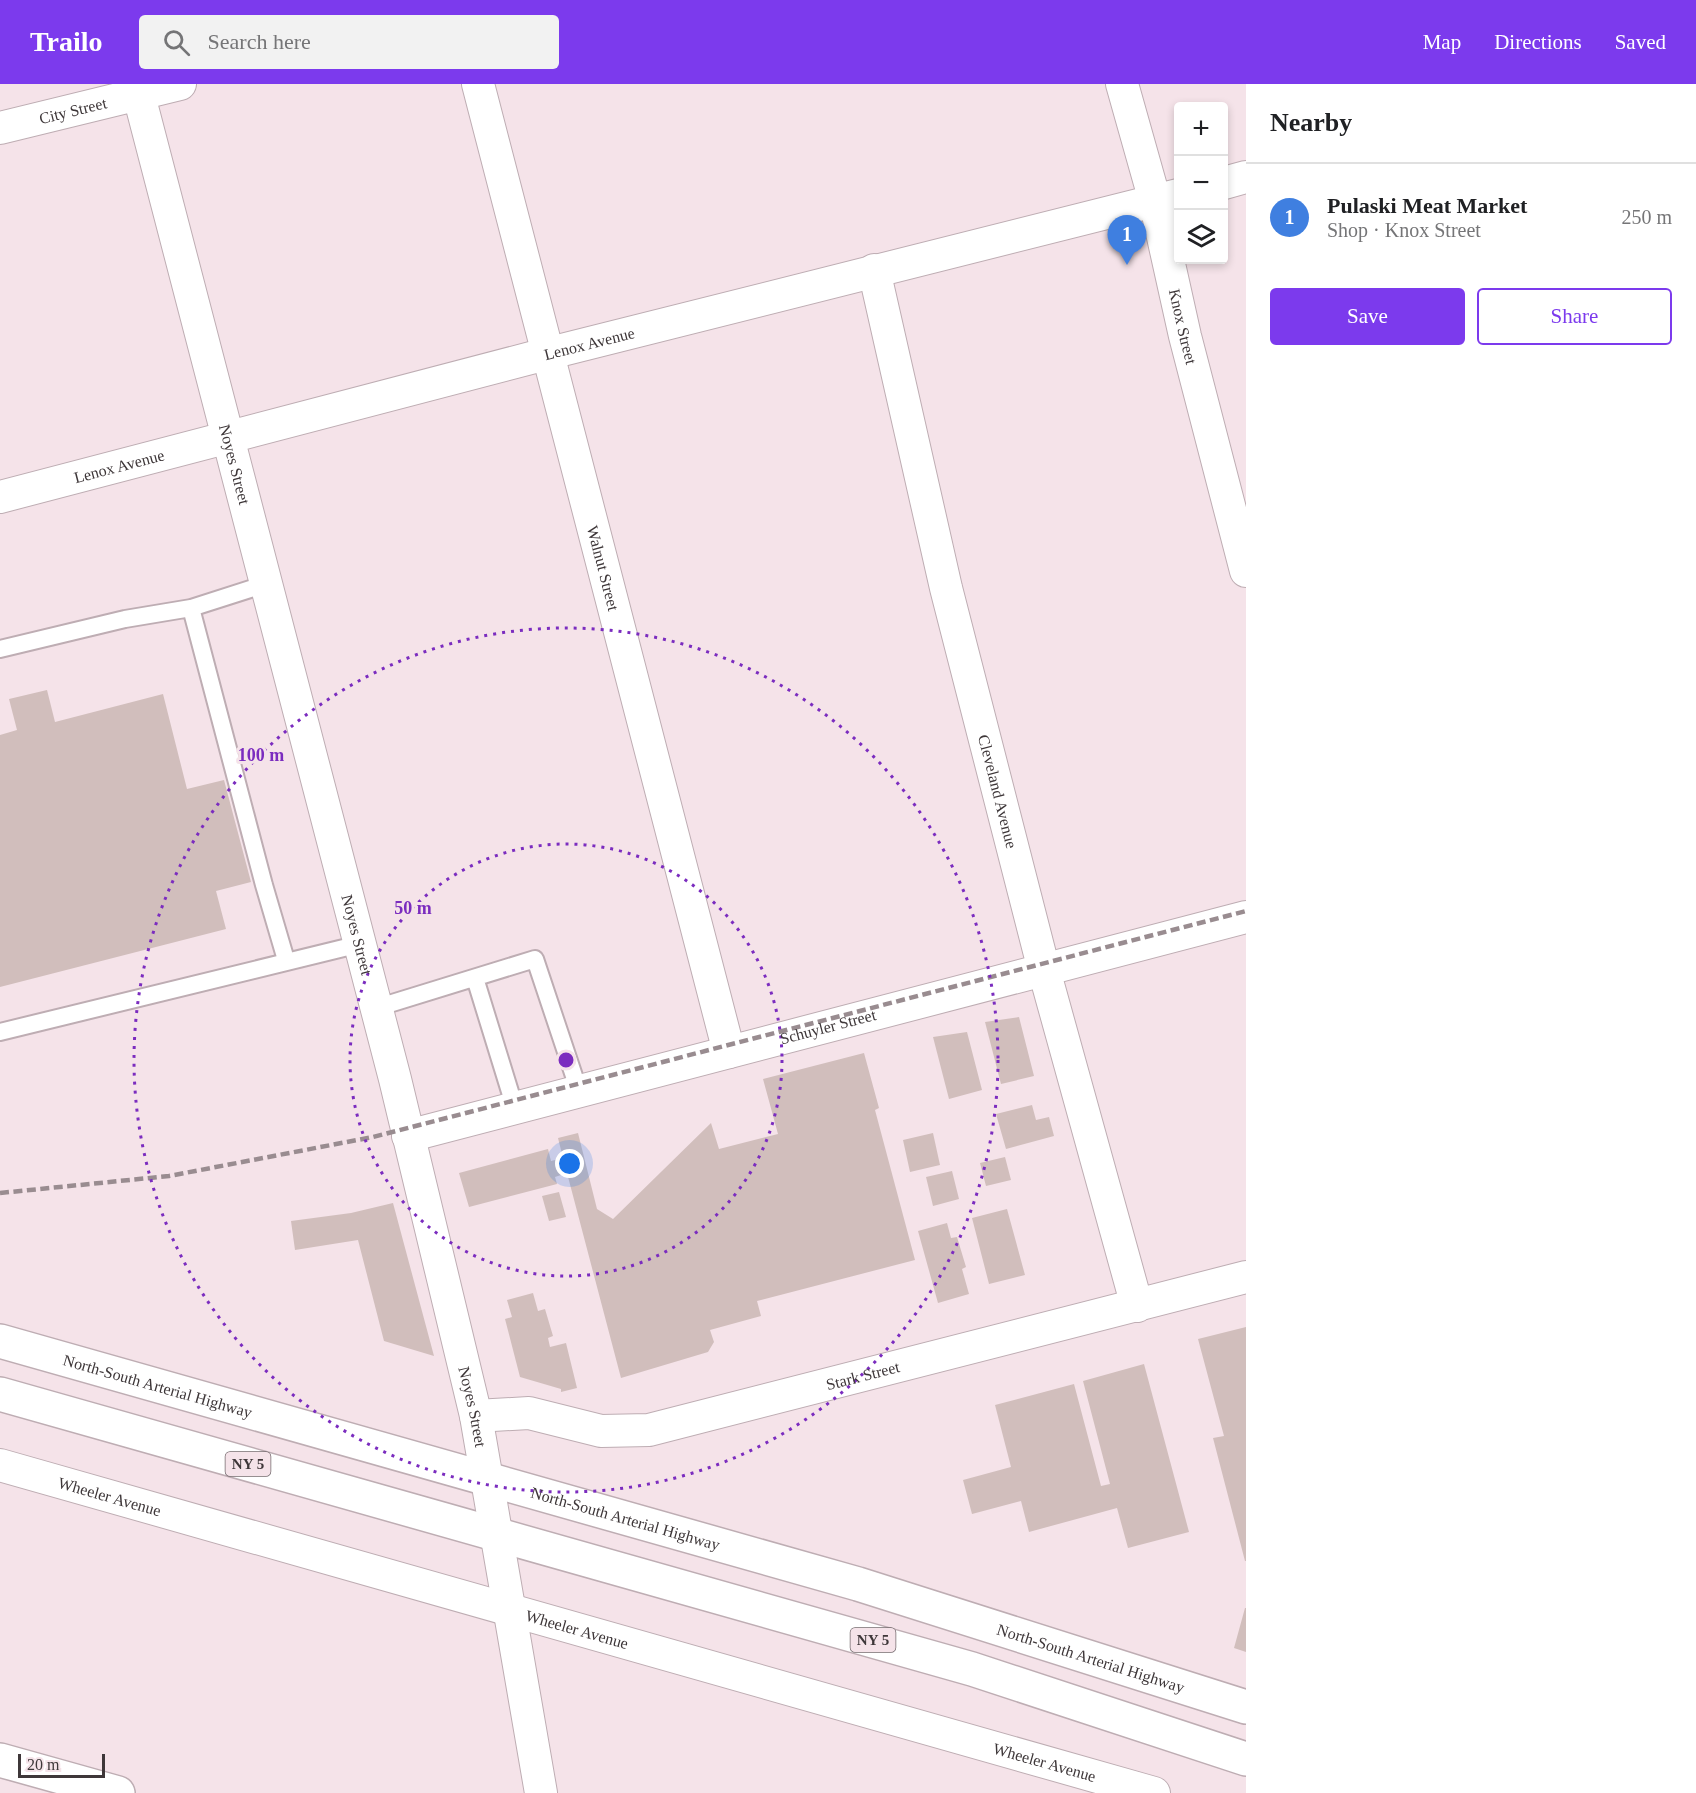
<!DOCTYPE html>
<html lang="en">
<head>
<meta charset="utf-8">
<style>
	:root { --surface:#fff; --page:#f2f2f2; --text:#202124; --muted:#757577; --line:#e0e0e0; --accent:#7c3aed }
	body { margin:0; font-family:"Times New Roman",serif; background:var(--page); color:var(--text) }
	.controls { position:absolute; right:18px; top:18px; display:grid; overflow:hidden; border-radius:6px; box-shadow:0 3px 9px #0003 }
	.controls button { width:54px; height:54px; display:grid; place-items:center; padding:0; border:0; border-bottom:2px solid var(--line); background:var(--surface); color:var(--text); font:30px sans-serif }
	.scale { position:absolute; left:18px; bottom:15px; width:87px; box-sizing:border-box; padding-left:6px; border:3px solid #3e3739; border-top:0; font-size:16px; line-height:21px; white-space:nowrap; color:#3e3739; -webkit-text-stroke:4px #f5e3e9; paint-order:stroke }
	.you { position:absolute; left:570px; top:1080px; width:21px; height:21px; margin:-15px; border:4px solid #fff; border-radius:50%; background:#1a73e8; box-shadow:0 0 0 9px #1a73e833 }
	.badge { display:grid; place-items:center; width:39px; height:39px; border-radius:50%; background:var(--accent); color:#fff; font-size:20px; font-weight:700 }
	.pin { position:absolute; translate:-50% -50px; filter:drop-shadow(0 2px 3px #0008) }
	.pin::after { content:''; position:absolute; top:32px; width:21px; height:18px; background:inherit; clip-path:polygon(0 0,100% 0,50% 100%) }
	.list { margin:0; padding:0; list-style:none }
	h2 { display:flex; justify-content:space-between; align-items:center; height:78px; margin:0; padding:0 24px; font-size:26px }
	h2 small { font-size:20px; font-weight:400; color:var(--muted) }
	.list li { display:grid; grid-template-columns:39px 1fr auto; gap:18px; align-items:center; box-sizing:border-box; height:108px; padding:0 24px; border-top:2px solid var(--line) }
	.list b { display:block; font-size:22px; white-space:nowrap }
	.list p { margin:0; font-size:20px; white-space:nowrap; color:var(--muted) }
	.list em { font-size:20px; font-style:normal; color:var(--muted) }
	.actions { display:flex; gap:12px; padding:18px 24px }
	.actions a { flex:1; padding:14px 0; border:2px solid var(--accent); border-radius:6px; text-align:center; font-size:21px; color:var(--accent) }
	.actions .main { background:var(--accent); color:#fff }
	.icon { flex:none; width:33px; height:33px; fill:none; stroke:currentColor; stroke-width:2; stroke-linecap:round; stroke-linejoin:round }
	.map { position:relative; flex:none; width:1246px; height:1709px; overflow:hidden }
	header { display:flex; align-items:center; gap:36px; box-sizing:border-box; height:84px; padding:0 30px; background:var(--accent); color:#fff }
	header strong { font-size:28px }
	nav { display:flex; gap:33px; margin-inline-start:auto; font-size:21px }
	.search { width:420px; height:54px; background:var(--page); display:flex; align-items:center; gap:15px; box-sizing:border-box; padding:0 21px; border-radius:6px; color:var(--muted); font-size:22px }
	main { display:flex }
	aside { flex:1; background:var(--surface) }
	.map>svg:first-child { display:block }
	.building { fill:#d1bebc }
	.lines { fill:none; stroke-linecap:round; stroke-linejoin:round }
	.lane-casing { stroke:#beadb3; stroke-width:20 }
	.street-casing { stroke:#beadb3; stroke-width:34 }
	.secondary-casing { stroke:#beadb3; stroke-width:36 }
	.highway-casing { stroke:#beadb3; stroke-width:36 }
	.lane { stroke:#fff; stroke-width:16 }
	.street { stroke:#fff; stroke-width:32 }
	.secondary { stroke:#fff; stroke-width:33 }
	.highway { stroke:#fff; stroke-width:33 }
	.rail { stroke:#998c90; stroke-width:4.5; stroke-dasharray:9 4.5; stroke-linecap:butt }
	.ring { fill:none; stroke:#7b2cbf; stroke-width:3; stroke-dasharray:3 6 }
	.labels { text-anchor:middle; stroke-width:6; stroke-linejoin:round; paint-order:stroke }
	.shield { fill:#f5e3e9; stroke:#756b6e; stroke-width:1.5 }
	.shield-label { font-size:15px; font-weight:bold; fill:#3e3739 }
	.street-label { font-size:16px; fill:#3e3739; stroke:#f5e3e9 }
	.centre { fill:#7b2cbf; stroke:#f5e3e9; stroke-width:3 }
	.ring-label { font-size:18px; text-anchor:middle; font-weight:bold; fill:#7b2cbf; stroke:#f5e3e9; stroke-width:6; stroke-linejoin:round; paint-order:stroke }
</style>
</head>
<body>
<header>
<strong>Trailo</strong>
<div class="search"><svg class="icon" aria-label="search" viewBox="0 0 24 24"><circle cx="10" cy="10" r="6"/><path d="M15 15l6 6"/></svg>Search here</div>
<nav><a>Map</a><a>Directions</a><a>Saved</a></nav>
</header>
<main>
<div class="map">
<svg width="1246" height="1709" viewBox="0 0 1246 1709">
	<rect width="100%" height="100%" fill="#f5e3e9"/>
	<!-- building -->
	<path class="building" d="M47,606L55,638L163,610L187,705L224,696L251,798L216,807L226,845L0,903V651L17,646L9,615Z
		M1019,933L1034,992L1001,1000L985,938Z
		M967,948L982,1006L949,1015L933,953Z
		M864,969L879,1024L875,1026L915,1176L757,1217L761,1232L710,1246L714,1258L708,1268L621,1294L567,1089L555,1093L557,1100L469,1123L459,1089L548,1065L551,1077L563,1074L558,1054L578,1049L597,1125L613,1135L711,1039L719,1065L778,1050L763,995Z
		M1032,1021L1036,1036L1049,1033L1054,1052L1006,1065L996,1030Z
		M933,1049L940,1081L910,1088L903,1056Z
		M1005,1073L1011,1096L986,1102L980,1079Z
		M952,1087L959,1115L933,1122L926,1093Z
		M559,1108L566,1133L549,1137L542,1112Z
		M393,1119L434,1272L384,1257L358,1156L295,1166L291,1137L351,1129Z
		M1007,1125L1025,1191L989,1200L972,1134Z
		M947,1139L951,1154L957,1153L966,1183L962,1185L969,1210L938,1219L918,1147Z
		M533,1209L538,1227L545,1225L553,1252L548,1254L550,1263L566,1259L577,1304L561,1308V1305L520,1293L505,1235L512,1233L507,1216Z
		M1246,1243V1477H1245L1213,1354L1224,1352L1198,1255Z
		M1144,1280L1189,1448L1128,1464L1117,1424L1029,1448L1021,1417L972,1430L963,1396L1011,1383L995,1321L1074,1300L1101,1402L1110,1400L1083,1297Z
		M1245,1524H1246V1568L1234,1564Z"/>
	<g class="lines">
		<defs>
			<path id="lane" d="M266,500L191,524L264,801L286,876
				M0,565L125,535L191,524
				M475,894L515,1024
				M376,924L535,875L579,1007
				M0,948L360,860"/>
			<g id="street">
				<path id="s1" d="M136,0L395,995L476,1332L541,1709"/>
				<path id="s2" d="M478,0L729,968"/>
				<path id="s3" d="M1122,0L1155,117L1185,252L1246,487"/>
				<path id="s4" d="M0,44L180,0"/>
				<path d="M1224,99L1246,93"/>
				<path id="s5" d="M874,186L946,504L1044,886L1137,1222"/>
				<path id="s6" d="M0,413L546,270L1178,111"/>
				<path id="s7" d="M408,1052L1246,833"/>
				<path id="s8" d="M476,1332L529,1329L601,1347L649,1346L1246,1193"/>
				<path id="s9" d="M0,1381L1154,1709"/>
			</g>
			<path id="secondary" d="M0,1676L118,1709"/>
			<g id="highway">
				<path id="s10" d="M0,1257L858,1500L1246,1623"/>
				<path d="M0,1310L972,1585L1246,1675"/>
			</g>
		</defs>
		<!-- lane casing -->
		<use href="#lane" class="lane-casing"/>
		<!-- street casing -->
		<use href="#street" class="street-casing"/>
		<!-- secondary casing -->
		<use href="#secondary" class="secondary-casing"/>
		<!-- highway casing -->
		<use href="#highway" class="highway-casing"/>
		<!-- lane -->
		<use href="#lane" class="lane"/>
		<!-- street -->
		<use href="#street" class="street"/>
		<!-- secondary -->
		<use href="#secondary" class="secondary"/>
		<!-- highway -->
		<use href="#highway" class="highway"/>
		<!-- rail -->
		<path class="rail" d="M0,1109L169,1092L373,1053L1246,827"/>
	</g>
	<!-- distance rings -->
	<g class="ring">
		<circle cx="566" cy="976" r="216"/>
		<circle cx="566" cy="976" r="432"/>
	</g>
	<g class="labels">
		<!-- shield labels -->
		<g class="shield">
			<rect x="225.5" y="1368" width="45" height="24" rx="4.5"/>
			<rect x="850.5" y="1544" width="45" height="24" rx="4.5"/>
		</g>
		<g class="shield-label">
			<text x="248" y="1385">NY 5</text>
			<text x="873" y="1561">NY 5</text>
		</g>
		<!-- street labels -->
		<g class="street-label">
			<text dy="6" stroke="none"><textPath href="#s4" startOffset="75">City Street</textPath></text>
			<text dy="6" stroke="none"><textPath href="#s3" startOffset="250">Knox Street</textPath></text>
			<text dy="6" stroke="none"><textPath href="#s6" startOffset="609">Lenox Avenue</textPath></text>
			<text dy="6" stroke="none"><textPath href="#s1" startOffset="393">Noyes Street</textPath></text>
			<text dy="6" stroke="none"><textPath href="#s6" startOffset="123">Lenox Avenue</textPath></text>
			<text dy="6" stroke="none"><textPath href="#s2" startOffset="500">Walnut Street</textPath></text>
			<text dy="6" stroke="none"><textPath href="#s5" startOffset="536">Cleveland Avenue</textPath></text>
			<text dy="6" stroke="none"><textPath href="#s1" startOffset="879">Noyes Street</textPath></text>
			<text dy="6" stroke="none"><textPath href="#s7" startOffset="434">Schuyler Street</textPath></text>
			<text dy="6" stroke="none"><textPath href="#s8" startOffset="396">Stark Street</textPath></text>
			<text dy="6" stroke="none"><textPath href="#s10" startOffset="164">North-South Arterial Highway</textPath></text>
			<text dy="6" stroke="none"><textPath href="#s1" startOffset="1365">Noyes Street</textPath></text>
			<text dy="6" stroke="none"><textPath href="#s9" startOffset="114">Wheeler Avenue</textPath></text>
			<text dy="6" stroke="none"><textPath href="#s10" startOffset="650">North-South Arterial Highway</textPath></text>
			<text dy="6" stroke="none"><textPath href="#s9" startOffset="600">Wheeler Avenue</textPath></text>
			<text dy="6" stroke="none"><textPath href="#s10" startOffset="1136">North-South Arterial Highway</textPath></text>
			<text dy="6" stroke="none"><textPath href="#s9" startOffset="1086">Wheeler Avenue</textPath></text>
		</g>
	</g>
	<circle cx="566" cy="976" r="9" class="centre"/>
	<g class="ring-label">
		<text x="261" y="677">100 m</text>
		<text x="413" y="830">50 m</text>
	</g>
</svg>
<div class="controls">
<button>+</button>
<button>−</button>
<button><svg class="icon" aria-label="layers" viewBox="0 0 24 24"><path d="M12 4l9 5-9 5-9-5zM3 14l9 5 9-5"/></svg></button>
</div>
<div class="scale">20 m</div>
<div class="you"></div>
<div class="pin badge" style="left:1127px;top:181px;background:#3f7fe0">1</div>
</div>
<aside>
<h2>Nearby<small></small></h2>
<ul class="list">
<li><span class="badge" style="background:#3f7fe0">1</span><div><b>Pulaski Meat Market</b><p>Shop · Knox Street</p></div><em>250 m</em></li>
</ul>
<div class="actions"><a class="main">Save</a><a>Share</a></div>
</aside>
</main>
</body>
</html>
